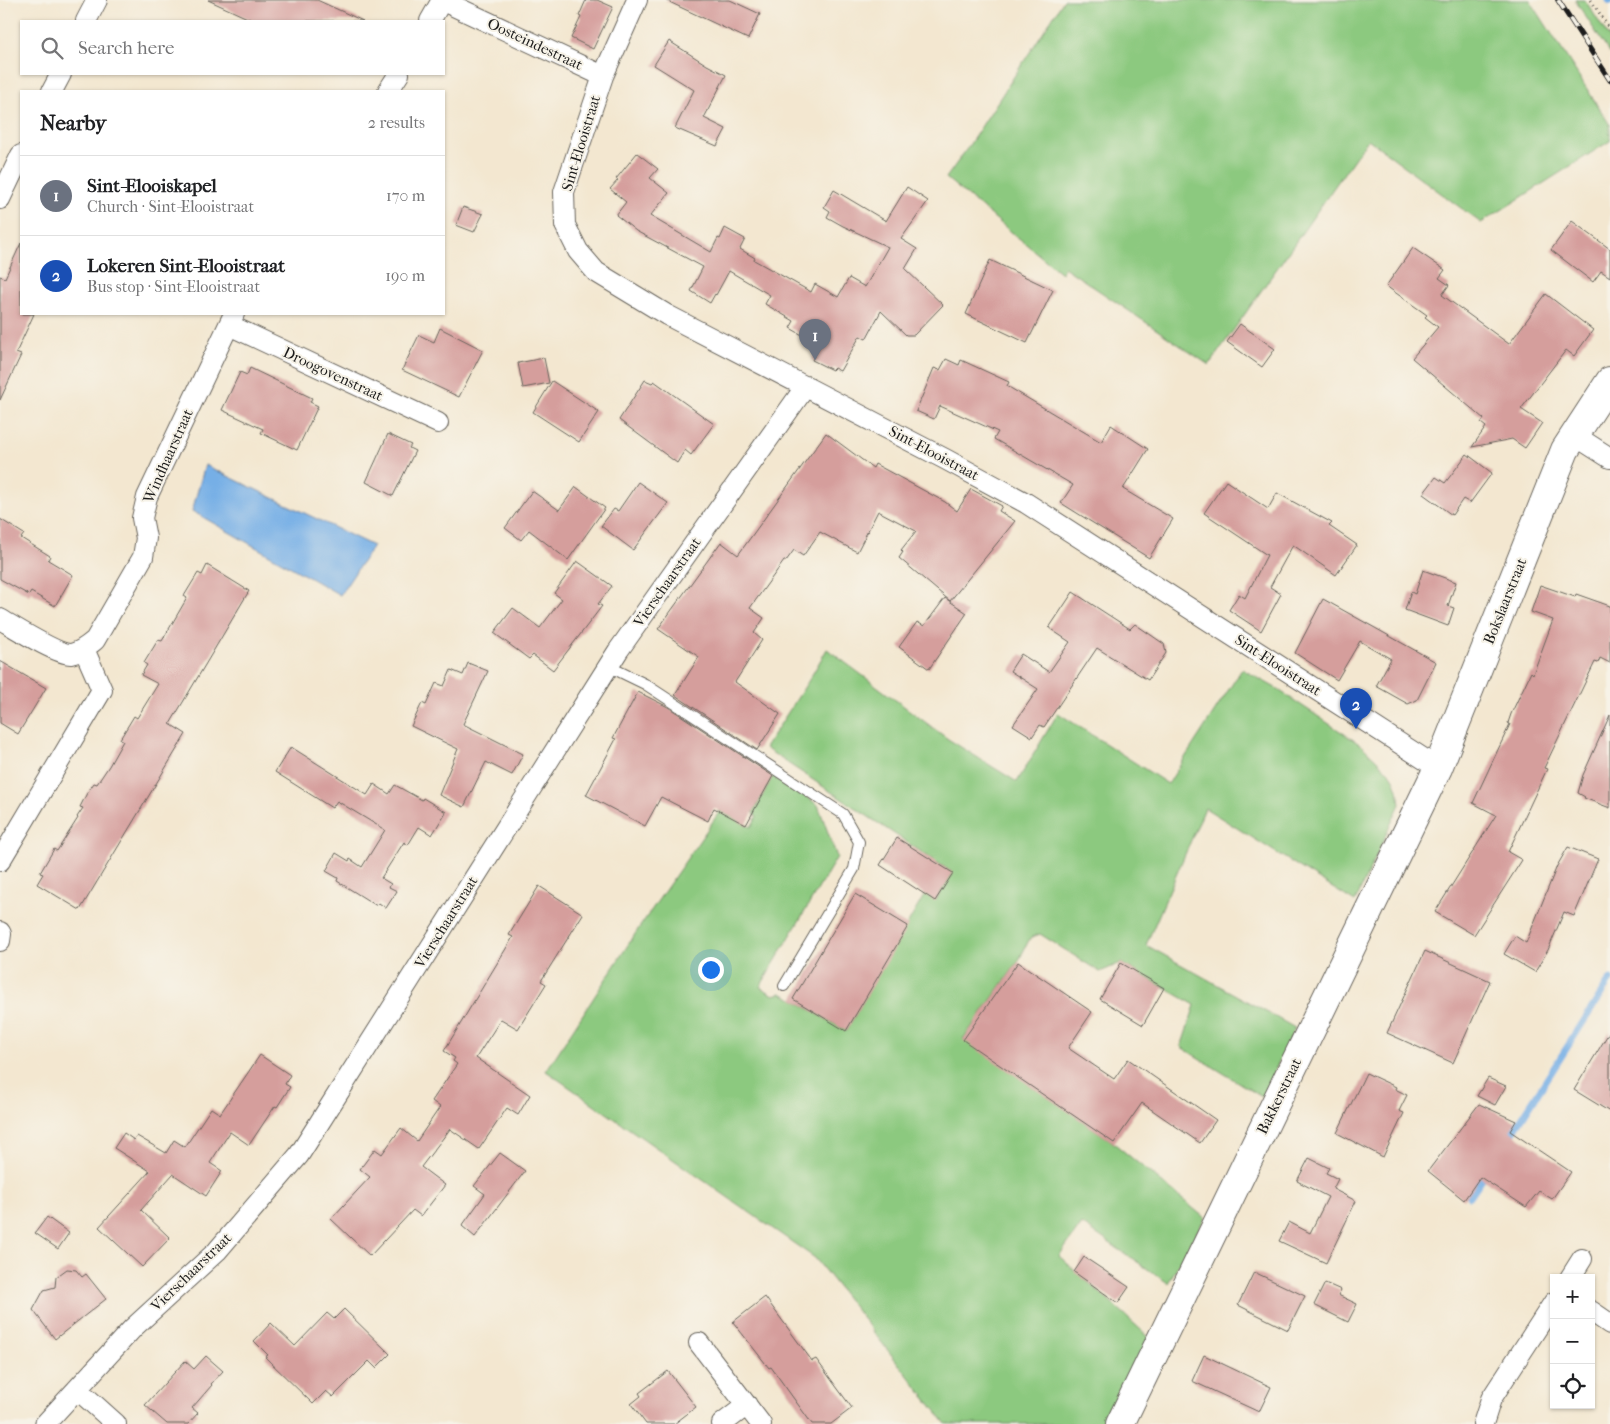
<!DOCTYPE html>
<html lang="en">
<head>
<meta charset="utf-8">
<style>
	:root { --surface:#fff; --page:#f6f6f6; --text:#202124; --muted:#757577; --line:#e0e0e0; --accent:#b5179e }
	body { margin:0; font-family:"IM FELL French Canon",serif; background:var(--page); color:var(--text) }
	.controls { position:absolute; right:15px; bottom:15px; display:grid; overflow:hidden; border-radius:0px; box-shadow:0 1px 4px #0004 }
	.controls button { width:45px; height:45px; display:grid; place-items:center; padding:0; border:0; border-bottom:1px solid var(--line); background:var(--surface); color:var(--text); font:25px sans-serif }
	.you { position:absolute; left:710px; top:969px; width:18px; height:18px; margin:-12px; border:4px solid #fff; border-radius:50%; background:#1a73e8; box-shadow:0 0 0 8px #1a73e833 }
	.badge { display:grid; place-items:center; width:32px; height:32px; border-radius:50%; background:var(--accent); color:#fff; font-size:16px; font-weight:700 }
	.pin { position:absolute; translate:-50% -41px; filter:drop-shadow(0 1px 2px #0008) }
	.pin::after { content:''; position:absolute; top:26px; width:18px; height:15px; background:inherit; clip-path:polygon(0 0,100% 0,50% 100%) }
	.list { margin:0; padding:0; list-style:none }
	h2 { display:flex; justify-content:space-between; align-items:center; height:65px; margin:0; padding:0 20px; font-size:21px }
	h2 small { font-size:16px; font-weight:400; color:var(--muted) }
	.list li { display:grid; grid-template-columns:32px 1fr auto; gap:15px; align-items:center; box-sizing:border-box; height:80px; padding:0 20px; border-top:1px solid var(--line) }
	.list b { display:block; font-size:19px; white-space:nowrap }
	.list p { margin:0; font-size:16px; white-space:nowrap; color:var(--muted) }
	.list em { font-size:16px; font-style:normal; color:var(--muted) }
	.icon { flex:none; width:28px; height:28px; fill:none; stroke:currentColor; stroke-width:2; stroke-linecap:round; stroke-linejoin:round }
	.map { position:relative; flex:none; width:1610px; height:1424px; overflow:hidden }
	.search { position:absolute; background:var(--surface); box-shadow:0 1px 4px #0004; left:20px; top:20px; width:425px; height:55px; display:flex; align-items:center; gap:12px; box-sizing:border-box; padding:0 18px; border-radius:0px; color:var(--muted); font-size:19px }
	.panel { position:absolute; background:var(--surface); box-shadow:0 1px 4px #0004; left:20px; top:90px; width:425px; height:225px; border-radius:0px }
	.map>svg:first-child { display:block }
	.green { fill:#8cc97f; stroke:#54724e }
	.water { fill:#76afe6; stroke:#496681 }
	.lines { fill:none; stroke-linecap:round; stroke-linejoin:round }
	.stream { stroke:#76afe6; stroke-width:7 }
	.building { fill:#d59e9c }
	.lane-casing { stroke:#67635b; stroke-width:12 }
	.street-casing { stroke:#67635b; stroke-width:22 }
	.secondary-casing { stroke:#67635b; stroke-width:30 }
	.path { stroke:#67635b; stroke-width:3; stroke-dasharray:1 4; stroke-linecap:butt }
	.lane { stroke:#fff; stroke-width:10 }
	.street { stroke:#fff; stroke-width:20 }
	.secondary { stroke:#fff; stroke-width:28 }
	.rail-casing { stroke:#1c1c1c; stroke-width:5.5 }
	.rail { stroke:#f7f3e8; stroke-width:4; stroke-dasharray:11; stroke-linecap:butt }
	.labels { text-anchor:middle; stroke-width:4; stroke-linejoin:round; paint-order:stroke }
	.street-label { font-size:15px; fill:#1c1c1c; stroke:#f7f3e8 }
</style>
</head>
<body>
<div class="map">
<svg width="1610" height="1424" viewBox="0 0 1610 1424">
	<rect width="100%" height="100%" fill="#f7f3e8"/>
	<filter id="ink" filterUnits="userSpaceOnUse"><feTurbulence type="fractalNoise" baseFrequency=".02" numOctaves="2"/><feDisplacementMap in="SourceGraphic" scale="10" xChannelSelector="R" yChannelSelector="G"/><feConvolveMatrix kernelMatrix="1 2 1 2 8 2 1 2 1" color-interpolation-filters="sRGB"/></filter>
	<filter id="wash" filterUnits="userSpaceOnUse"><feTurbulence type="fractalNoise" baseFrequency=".0096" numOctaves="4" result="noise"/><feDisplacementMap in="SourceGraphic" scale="20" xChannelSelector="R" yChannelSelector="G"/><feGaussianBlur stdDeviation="1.12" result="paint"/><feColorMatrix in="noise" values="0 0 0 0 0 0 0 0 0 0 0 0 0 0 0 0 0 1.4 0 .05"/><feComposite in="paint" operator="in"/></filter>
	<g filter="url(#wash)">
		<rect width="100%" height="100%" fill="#f3e7d0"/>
		<!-- green -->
		<path class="green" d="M1064,0H1530L1610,125V141L1481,223L1368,139L1209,365L1064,267L1061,273L946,178L966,150Z
			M1575,0H1585L1610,39V54Z
			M827,649L948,739L1017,782L1058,713L1168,784L1242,669L1274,687L1361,745L1392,775L1398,789L1400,804L1355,902L1205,808L1146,945L1295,1028L1262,1097L1181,1047L1195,1005L1121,963L1100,972L1040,934L1030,938L1018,962L963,1039L1110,1140L1205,1218L1168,1283L1082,1224L1059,1256L1150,1338L1107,1424H946L815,1258L546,1071L639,928L720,811L751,827L757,816L753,813L774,774L818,805L837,857L760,987L774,995L781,993L793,999L846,1031L925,894L936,900L953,873L765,748L809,680Z"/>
		<!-- water -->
		<path class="water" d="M205,465L373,546L340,595L192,511Z"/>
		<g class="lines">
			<!-- stream -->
			<path class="stream" d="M1609,0L1610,1
				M1508,1140L1610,980
				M1470,1196L1487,1171"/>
		</g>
		<g id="blocks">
			<!-- building -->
			<path class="building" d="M208,0H317L363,21H254Z
				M586,0H597L613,7L593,49L571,38L581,17L579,16Z
				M665,0H730L760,14L748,39Z
				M669,41L707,65L726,75L704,118L726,129L717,146L675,128L694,90L654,65Z
				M637,153L658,169L650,178L669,193L650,216L711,252L718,238L720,239L725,228L745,239L740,249L755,258L754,260L811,292L815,284L838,297L849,278L865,287L888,247L843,226L827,217L830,211L824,207L834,190L886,221L907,187L928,201L901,239L917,249L905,269L943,305L914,335H906L881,311L866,339L860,336L840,371L834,368L832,370L812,360L820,345L790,328L794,321L765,304L770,295L729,271L716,295L715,294L710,303L691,291L703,267L636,231L616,215L626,202L610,189L618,180L616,179Z
				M463,207L483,214L474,232L456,225Z
				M1572,221L1610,249V277L1601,271L1593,282L1551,250Z
				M21,243V314H34L16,353L21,355L0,400V276L5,278Z
				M1413,248L1445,270L1439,278L1449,285L1442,295L1509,344L1546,294L1593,330L1574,356L1566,350L1521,409L1542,423L1525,448L1512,439L1472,447L1486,427L1481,423L1484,419L1412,358L1438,327L1425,317L1427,315L1386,286Z
				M990,260L1053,290L1027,343L966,314Z
				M1240,324L1275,349L1262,367L1227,342Z
				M440,328L483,350L459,397L402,370L419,335L434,342Z
				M544,358L549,383L523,388L518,363Z
				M946,359L959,365L961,360L1009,382L1007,386L1101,442L1111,425L1148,449L1123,489L1173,519L1149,558L1061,503L1073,485L994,439L998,432L940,406L934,419L916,411L934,368L940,370Z
				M250,368L312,398L310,402L318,406L297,450L261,433L263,429L222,410L240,372L247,375Z
				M645,380L652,383L654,381L714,424L691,455L685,450L677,463L619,420Z
				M552,381L599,412L579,442L533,412Z
				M826,433L873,468L875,464L945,502L957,511L971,489L1002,506L999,511L1015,521L950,601L899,558L903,552L901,550L916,531L878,511L857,552L820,532L803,556L794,550L786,561H784L750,608L764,618L754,633L762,640L735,682L780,714L757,750L675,695L699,657L658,629L721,542L738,555Z
				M388,434L411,445L409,448L415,451L393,496L366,482Z
				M1467,454L1492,473L1470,503L1463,499L1452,515L1423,494L1436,477L1445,483Z
				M1226,481L1268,509L1277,493L1332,523L1329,526L1357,545L1336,575L1293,545L1270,587L1281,594L1261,631L1229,610L1239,594L1245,598L1267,555L1204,513Z
				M638,482L668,503L633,550L601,526L614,509L618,511Z
				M576,487L605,508L568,560L529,530L521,540L505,528L532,491L559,510Z
				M0,519L24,534L21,538L50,556L48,560L73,575L55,606L31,592L29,595L0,579Z
				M577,561L612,586L598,604L602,606L553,670L533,655L529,659L494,633L513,608L540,628L562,599L554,593Z
				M207,565L249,591L170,724L186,734L80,910L37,884L43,874L40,873L54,849L57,851L78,818L77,817L83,808L80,807L87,793L94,783L97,784L109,766L123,741L120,739L134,716L137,718L158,684L141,675L147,665L144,663L158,640L162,641L187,598L184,596L198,573L202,575Z
				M1423,570L1456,582L1448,606L1454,608L1448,626L1405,610L1411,592L1415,594Z
				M1540,585L1575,597L1576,594L1610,606V663L1600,658L1598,663L1595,662L1544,768L1547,769L1508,852L1522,860L1474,935L1435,912L1496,815L1473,803L1510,724L1508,723L1511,714L1531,672L1533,674L1553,620L1531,612Z
				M1073,592L1130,629L1135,624L1164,644L1166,653L1148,680L1097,648L1044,727L1040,725L1032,737L1013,725L1038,689L1010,671L1021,654L1049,672L1070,642L1049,628Z
				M945,598L967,613L929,669L899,647L917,622L924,626Z
				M1323,599L1436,662L1417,700L1408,704L1376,686L1391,659L1360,641L1337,680L1295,653Z
				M0,661L46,688L18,734L0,723Z
				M468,663L488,671L463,724L523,754L512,775L486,762L464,807L439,795L458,749L411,726L422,703L426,705L436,683L444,686L451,670L463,675Z
				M638,692L668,707L773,776L746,825L714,808L708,821L661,797L645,826L586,795L616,739L613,738Z
				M1610,715V808L1584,798L1585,797L1578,793L1583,775Z
				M291,747L367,795L374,784L389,794L395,785L422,800L423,798L446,812L432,835L419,827L408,845L404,842L381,878L391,884L389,887L397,891L386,908L379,903L377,906L337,881L338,878L326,871L336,853L349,861L350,859L362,867L385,830L337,801L332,808L275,772Z
				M897,838L953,873L935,901L880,865Z
				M1568,847L1598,859L1574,916L1564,912L1548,950L1535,972L1504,954L1515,936L1526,943L1557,866Z
				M539,886L583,914L541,981L546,984L518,1029L501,1019L476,1058L530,1095L518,1115L507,1108L479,1149L450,1129L421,1167L445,1185L421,1216L413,1210L370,1256L331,1219L370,1177L360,1169L375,1149L382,1154L401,1128L417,1141L440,1107L432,1101L457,1064L453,1061L455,1058L444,1051L513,937L509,935Z
				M855,894L908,926L846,1031L793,999Z
				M1425,951L1490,981L1453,1063L1387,1033Z
				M1018,962L1092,1012L1068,1048L1114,1079L1128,1059L1216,1120L1200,1143L1142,1103L1114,1143L963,1040Z
				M1121,963L1164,988L1143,1025L1100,999Z
				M1610,1031V1112L1574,1090Z
				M260,1055L290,1075L285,1084L290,1087L277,1107L275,1106L249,1145L230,1132L210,1163L222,1171L206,1196L173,1174L141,1210L170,1238L142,1267L99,1227L150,1171L114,1148L124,1133L134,1140L137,1136L166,1153L174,1140L185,1147L211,1108L220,1114Z
				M1366,1073L1396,1087L1395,1089L1407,1095L1399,1111L1404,1113L1383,1157L1337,1133Z
				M1488,1078L1506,1086L1495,1105L1477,1096Z
				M1479,1104L1516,1121L1510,1131L1571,1172L1552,1199L1539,1191L1526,1207L1480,1177L1464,1200L1428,1171Z
				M500,1153L525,1171L475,1237L462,1226L485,1194L474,1186Z
				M1309,1158L1329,1168L1326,1173L1338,1179L1333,1189L1356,1201L1326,1263L1279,1241L1289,1222L1310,1233L1328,1197L1297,1181Z
				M47,1217L69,1233L58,1249L35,1233Z
				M1084,1257L1129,1287L1118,1303L1074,1272Z
				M67,1269L76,1270L82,1277L86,1274L106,1299L55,1339L33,1310L44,1290L55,1287L56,1277Z
				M1254,1272L1305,1296L1288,1330L1238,1305Z
				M1325,1283L1341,1290L1338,1295L1357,1304L1348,1322L1314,1305Z
				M765,1297L812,1361L816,1359L852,1408L831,1424H812L771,1367L769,1368L733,1322Z
				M344,1309L390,1354L376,1368L369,1361L333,1397L326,1391L313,1404L265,1357L268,1355L254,1341L271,1323L295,1346L327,1313L334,1319Z
				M1204,1355L1271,1387L1259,1412L1192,1381Z
				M206,1356L223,1371L211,1384L212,1385L192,1408L198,1413L188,1424H167L145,1405L185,1361L194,1369Z
				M668,1371L696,1407L674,1424H646L631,1404L641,1396L639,1393Z"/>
		</g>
	</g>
	<g filter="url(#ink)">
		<use href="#blocks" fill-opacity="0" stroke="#67635b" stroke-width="1"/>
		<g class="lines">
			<defs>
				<path id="lane" d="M608,666L645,684L843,814L859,842L854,869L784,986"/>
				<path id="street" d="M441,0L603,76
					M637,0L603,76L564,192L565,225L578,251L596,272L667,315L945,459L1026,503L1438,768
					M86,21L97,0
					M430,21L442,0
					M52,91L61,74
					M388,91L399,74
					M0,199L21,155
					M229,325L438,423
					M1574,435L1610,458
					M0,619C14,627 58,655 71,654C81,652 89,645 95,640L143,557L146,538L142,518L147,497L234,314
					M0,861L102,690L84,649
					M0,932L1,934L0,941
					M1570,1278L1582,1259
					M1591,1311L1610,1324
					M699,1343L761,1424
					M77,1389L116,1424
					M45,1424L133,1328L217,1251L299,1155L618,651L806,386
					M722,1424L747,1405
					M1483,1424L1491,1399L1554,1302"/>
				<path id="secondary" d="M1120,1424L1438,768L1565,450L1610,381"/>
			</defs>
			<!-- lane casing -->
			<use href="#lane" class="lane-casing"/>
			<!-- street casing -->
			<use href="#street" class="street-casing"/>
			<!-- secondary casing -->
			<use href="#secondary" class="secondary-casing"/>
			<!-- path -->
			<path class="path" d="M1591,0L1610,30"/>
			<!-- lane -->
			<use href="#lane" class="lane"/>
			<!-- street -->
			<use href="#street" class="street"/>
			<!-- secondary -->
			<use href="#secondary" class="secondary"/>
			<defs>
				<path id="rail" d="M1558,0L1610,80"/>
			</defs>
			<!-- rail casing -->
			<use href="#rail" class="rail-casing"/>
			<!-- rail -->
			<use href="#rail" class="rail"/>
		</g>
	</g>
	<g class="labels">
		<!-- street labels -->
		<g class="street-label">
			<text transform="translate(535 44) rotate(25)" y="5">Oosteindestraat</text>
			<text transform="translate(581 143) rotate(-73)" y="5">Sint-Elooistraat</text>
			<text transform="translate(333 374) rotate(25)" y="5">Droogovenstraat</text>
			<text transform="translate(934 453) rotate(28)" y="5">Sint-Elooistraat</text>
			<text transform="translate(168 456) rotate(-66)" y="5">Windhaarstraat</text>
			<text transform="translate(667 582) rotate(-55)" y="5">Vierschaarstraat</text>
			<text transform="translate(1505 601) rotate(-68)" y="5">Bokslaarstraat</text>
			<text transform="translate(1278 665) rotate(33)" y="5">Sint-Elooistraat</text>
			<text transform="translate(446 922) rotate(-58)" y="5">Vierschaarstraat</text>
			<text transform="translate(1279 1096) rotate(-64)" y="5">Bakkerstraat</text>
			<text transform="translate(191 1272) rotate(-44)" y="5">Vierschaarstraat</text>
		</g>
	</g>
</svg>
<div class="controls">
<button>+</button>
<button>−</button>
<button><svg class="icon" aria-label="locate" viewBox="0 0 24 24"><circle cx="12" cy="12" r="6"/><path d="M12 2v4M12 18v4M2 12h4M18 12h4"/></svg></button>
</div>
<div class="you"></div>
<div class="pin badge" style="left:815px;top:360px;background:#6b7280">1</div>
<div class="pin badge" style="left:1356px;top:729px;background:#1a4fb4">2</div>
<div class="search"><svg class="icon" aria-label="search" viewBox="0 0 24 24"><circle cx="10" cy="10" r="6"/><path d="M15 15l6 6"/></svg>Search here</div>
<section class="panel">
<h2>Nearby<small>2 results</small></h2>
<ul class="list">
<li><span class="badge" style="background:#6b7280">1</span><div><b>Sint-Elooiskapel</b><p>Church · Sint-Elooistraat</p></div><em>170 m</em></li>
<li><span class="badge" style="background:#1a4fb4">2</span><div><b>Lokeren Sint-Elooistraat</b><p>Bus stop · Sint-Elooistraat</p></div><em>190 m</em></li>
</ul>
</section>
</div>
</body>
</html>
